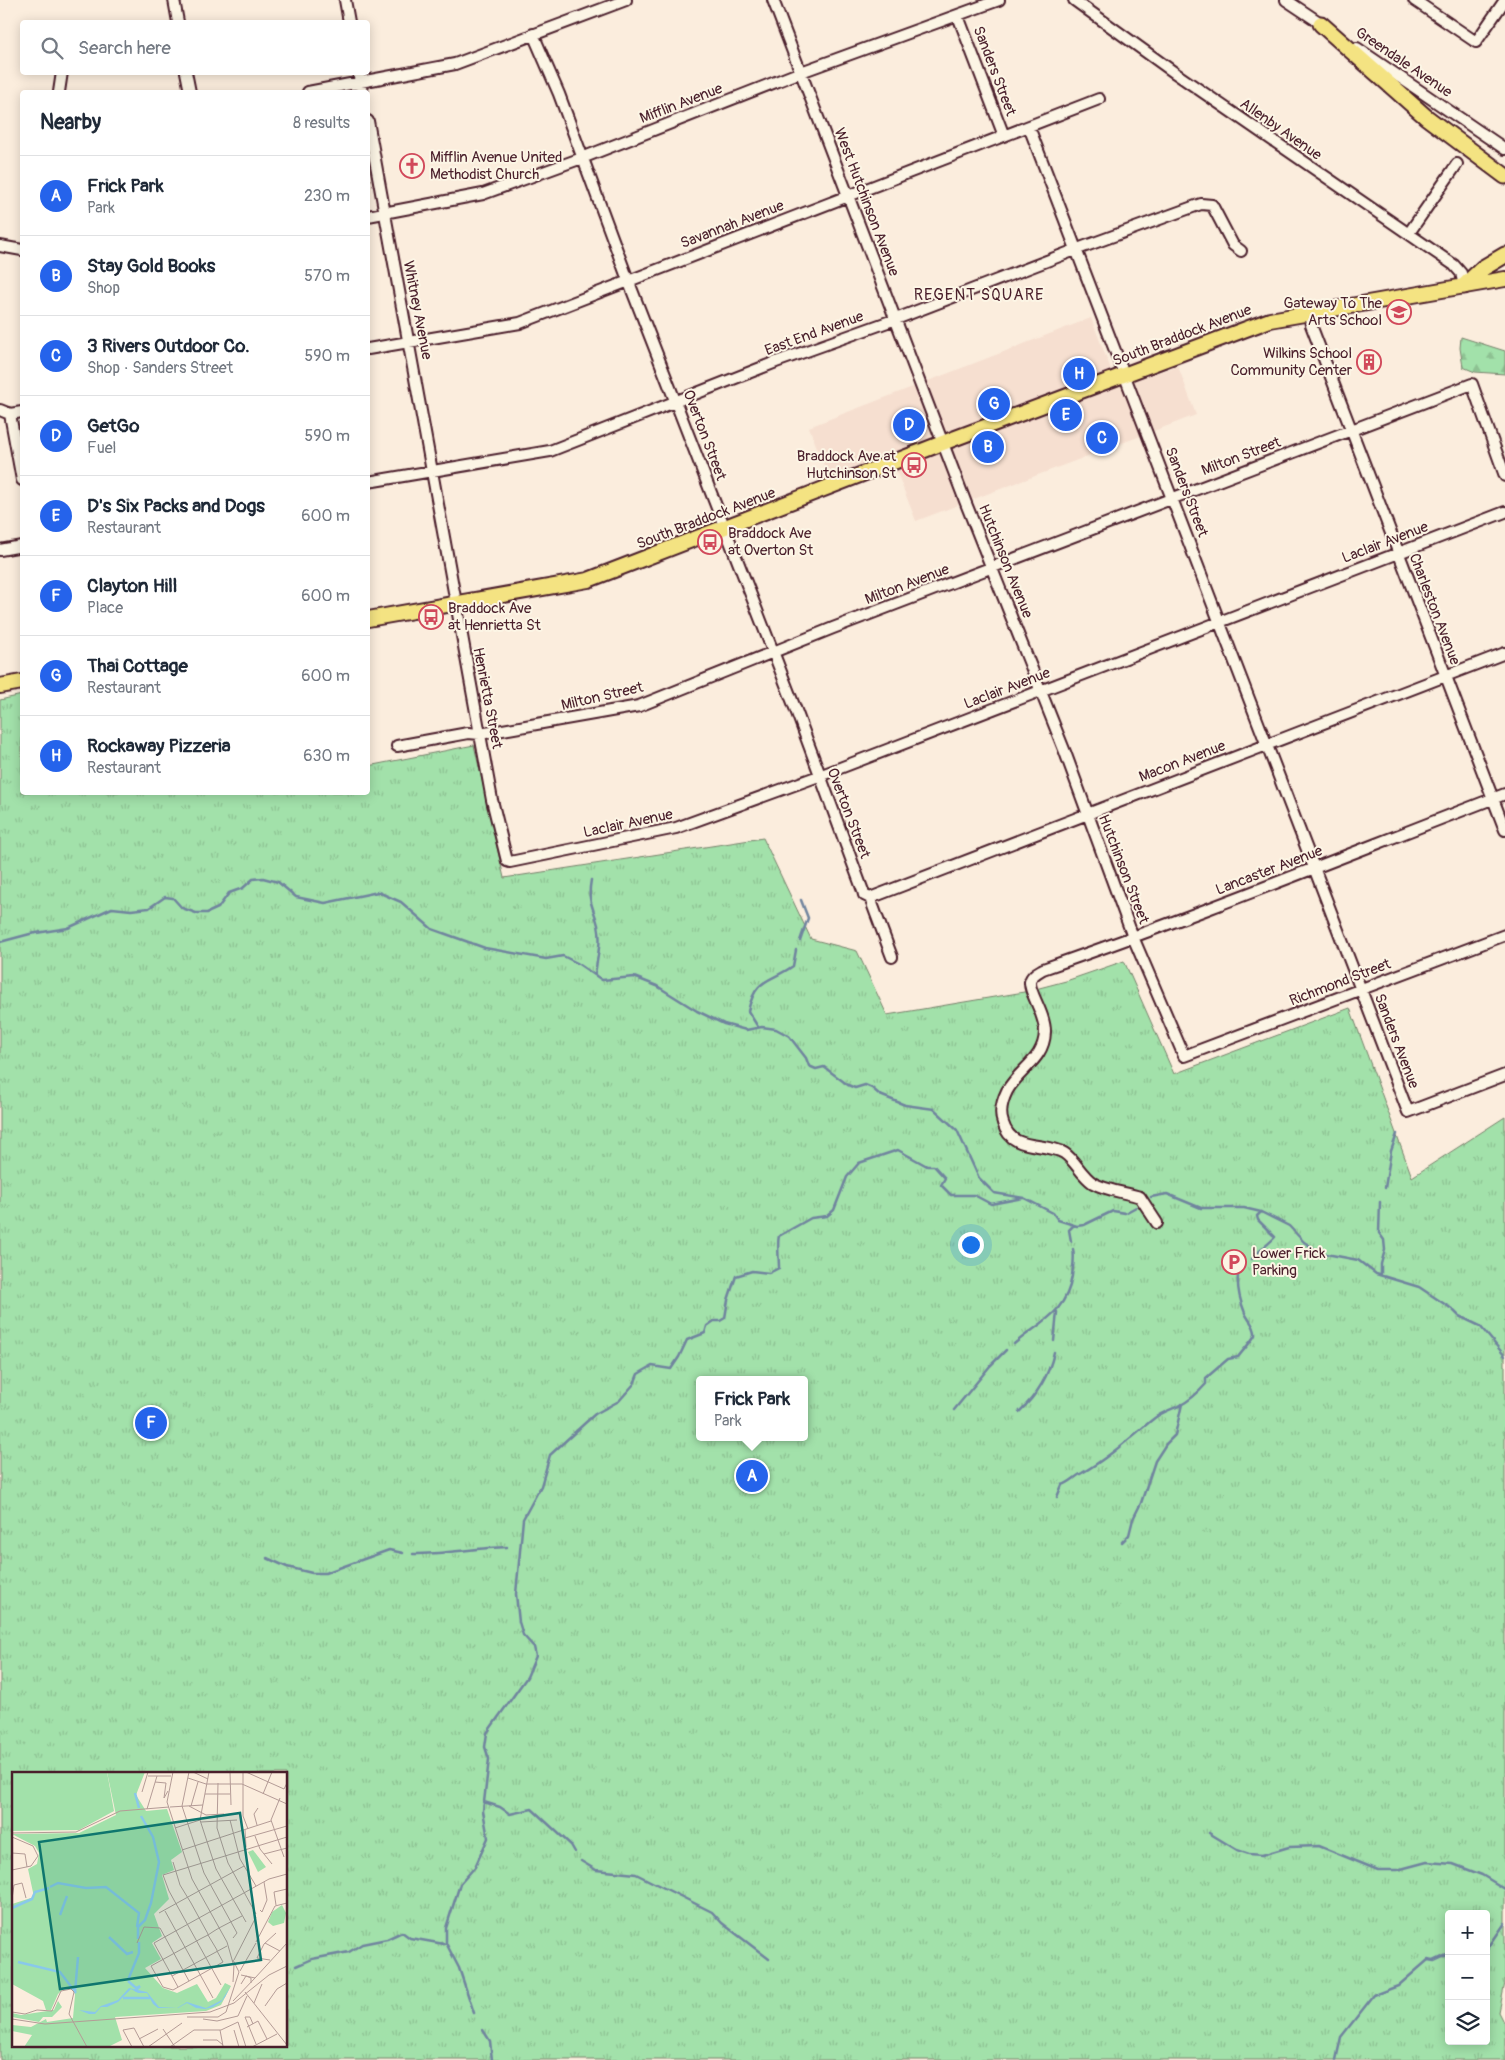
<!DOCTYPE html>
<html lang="en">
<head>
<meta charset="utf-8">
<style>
	:root { --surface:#fff; --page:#f2f2f3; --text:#1f2937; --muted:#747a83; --line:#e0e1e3; --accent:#2563eb }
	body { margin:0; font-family:Pangolin,sans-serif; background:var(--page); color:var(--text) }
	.controls { position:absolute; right:15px; bottom:15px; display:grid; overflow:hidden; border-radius:5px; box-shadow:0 2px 12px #0003 }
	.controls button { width:45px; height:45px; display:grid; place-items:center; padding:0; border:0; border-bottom:1px solid var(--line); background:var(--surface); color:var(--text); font:25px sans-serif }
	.you { position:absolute; left:970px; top:1244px; width:18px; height:18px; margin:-12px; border:4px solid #fff; border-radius:50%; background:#1a73e8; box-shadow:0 0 0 8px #1a73e833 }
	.badge { display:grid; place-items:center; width:32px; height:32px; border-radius:50%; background:var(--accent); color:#fff; font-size:16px; font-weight:700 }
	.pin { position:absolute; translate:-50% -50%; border:2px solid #fff; box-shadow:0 1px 5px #0006 }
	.popup { position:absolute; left:696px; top:1376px; width:112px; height:65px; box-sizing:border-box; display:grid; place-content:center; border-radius:5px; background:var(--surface); filter:drop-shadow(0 1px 4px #0005); font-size:16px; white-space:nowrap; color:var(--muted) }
	.popup b { font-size:19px; color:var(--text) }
	.popup::after { content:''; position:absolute; left:50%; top:100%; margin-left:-10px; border:10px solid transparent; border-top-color:var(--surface) }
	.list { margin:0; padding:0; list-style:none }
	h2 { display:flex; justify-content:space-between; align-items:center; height:65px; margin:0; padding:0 20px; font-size:21px }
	h2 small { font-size:16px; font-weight:400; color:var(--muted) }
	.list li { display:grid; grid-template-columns:32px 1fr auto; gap:15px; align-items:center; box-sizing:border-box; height:80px; padding:0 20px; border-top:1px solid var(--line) }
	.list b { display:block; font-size:19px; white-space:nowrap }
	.list p { margin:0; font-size:16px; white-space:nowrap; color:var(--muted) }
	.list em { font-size:16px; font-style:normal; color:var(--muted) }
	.icon { flex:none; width:28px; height:28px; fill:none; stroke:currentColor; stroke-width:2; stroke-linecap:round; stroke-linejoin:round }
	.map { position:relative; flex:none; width:1505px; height:2060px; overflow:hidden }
	.search { position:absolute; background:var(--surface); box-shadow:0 2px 12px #0003; left:20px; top:20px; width:350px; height:55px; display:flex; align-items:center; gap:12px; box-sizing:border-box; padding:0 18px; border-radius:5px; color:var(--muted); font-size:19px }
	.panel { position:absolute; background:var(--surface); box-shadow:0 2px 12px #0003; left:20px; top:90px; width:350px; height:705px; border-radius:5px }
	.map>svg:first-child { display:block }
	.built { fill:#f6dfd0 }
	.forest { fill:url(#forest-firs); stroke:#76806a }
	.park { fill:url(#park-tufts); stroke:#76806a; fill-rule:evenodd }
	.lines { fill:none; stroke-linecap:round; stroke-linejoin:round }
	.stream { stroke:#70849e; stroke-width:2.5 }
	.minor-casing { stroke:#4a1f2b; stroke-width:14 }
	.major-casing { stroke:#4a1f2b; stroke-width:18 }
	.highway-casing { stroke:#4a1f2b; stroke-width:19 }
	.minor { stroke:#fcf5e5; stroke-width:10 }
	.major { stroke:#f4e382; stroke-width:14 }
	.highway { stroke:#f4e382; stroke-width:15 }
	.labels { text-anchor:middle; stroke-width:4; stroke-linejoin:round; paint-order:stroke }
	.street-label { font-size:15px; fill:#4a1f2b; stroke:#fcf5e5 }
	.poi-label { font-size:15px; fill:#4a1f2b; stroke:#fcf5e5; text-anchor:start }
	.neighbourhood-label { font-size:16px; letter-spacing:1px; fill:#4a1f2b; stroke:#fcf5e5 }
	.inset-river { fill:none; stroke:#89c8ea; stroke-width:2.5 }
	.inset-road { fill:none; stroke:#b49b96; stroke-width:1 }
	.view { fill:#0f766e; fill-opacity:0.15; stroke:#0f766e; stroke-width:2.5 }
	.inset-edge { fill:none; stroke:#4a1f2b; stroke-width:2.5 }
</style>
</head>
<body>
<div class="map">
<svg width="1505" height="2060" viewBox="0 0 1505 2060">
	<defs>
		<pattern id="forest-firs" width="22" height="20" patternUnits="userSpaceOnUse" patternTransform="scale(1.25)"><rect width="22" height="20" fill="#a2e1aa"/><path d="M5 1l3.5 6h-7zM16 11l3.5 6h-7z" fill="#8dc192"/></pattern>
		<pattern id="park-tufts" width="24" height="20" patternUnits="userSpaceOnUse" patternTransform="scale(1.25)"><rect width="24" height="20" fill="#a2e1aa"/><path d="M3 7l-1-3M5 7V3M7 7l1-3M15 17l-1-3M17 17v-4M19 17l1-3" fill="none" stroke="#8dc192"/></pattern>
	</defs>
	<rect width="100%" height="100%" fill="#fbeddd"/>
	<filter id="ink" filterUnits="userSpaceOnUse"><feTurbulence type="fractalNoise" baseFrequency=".02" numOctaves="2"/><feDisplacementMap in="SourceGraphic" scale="10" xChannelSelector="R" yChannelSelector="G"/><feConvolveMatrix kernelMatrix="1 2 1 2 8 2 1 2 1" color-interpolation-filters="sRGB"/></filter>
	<g filter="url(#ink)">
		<!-- built -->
		<path class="built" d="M1091,318L1117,385L1178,366L1196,415L916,521L890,455L828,476L809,427Z"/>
		<!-- forest -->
		<path class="forest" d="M1461,337L1505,351V374L1475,372L1463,367L1460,348Z"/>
		<!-- park -->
		<path class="park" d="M22,695V792H368V766L474,745L504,878L763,838L811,939L857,951L887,1015L1024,992L1066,981L1124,961L1174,1074L1350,1008L1412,1177L1505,1117V1983L1499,2012L1505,2024V2060H0V700ZM700,1380H804V1437H700ZM14,1774H286V2046H14ZM1449,1914H1486V2041H1449Z"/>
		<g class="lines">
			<!-- stream -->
			<path class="stream" d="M591,880C587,902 593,905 598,925C602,942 597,958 595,975
				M800,941L808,918L801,900
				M0,942L30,934L68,928L112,908L131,910L149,908L165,897L173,898L182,908L196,913H207L218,908L229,893L243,888L253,879L263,878L278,882L296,897L325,903L378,892L401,902L432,929L485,948L546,959L563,956L577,963L602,980L634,977L657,986L697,1011L724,1024L746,1030L762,1027L776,1029L789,1036L806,1058L809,1066L816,1069L824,1067L848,1085L855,1088L865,1085L872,1088L880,1095L905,1105L934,1109L957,1130L979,1178L994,1193L1024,1198L1053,1213L1058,1220L1077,1226L1084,1225L1113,1211L1125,1213L1136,1207
				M758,1027L748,1011C756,977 769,983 793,966L796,950
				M1385,1188L1391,1151L1397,1134
				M1151,1197L1167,1194L1201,1208H1244L1261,1212L1289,1226L1304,1242L1321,1253L1358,1260L1376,1274L1419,1287L1452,1309L1459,1316L1480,1326L1505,1356
				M1380,1202L1379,1233L1384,1240L1385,1250L1381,1264V1275
				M1071,1241L1069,1230L1074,1225
				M1252,1259C1260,1249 1268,1245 1275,1237L1258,1220L1257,1216L1261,1212
				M1054,1341L1057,1312
				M1014,1344C1040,1322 1066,1314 1072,1276C1073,1266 1075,1258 1073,1249
				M954,1410L990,1366L1006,1350
				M1019,1412C1036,1396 1049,1376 1054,1352
				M1057,1497L1062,1485C1071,1482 1074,1477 1082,1473C1108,1458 1129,1439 1152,1420C1160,1413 1169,1410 1179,1406C1189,1401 1199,1392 1206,1384V1378L1228,1359L1238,1357C1242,1352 1254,1338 1255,1335C1256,1326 1248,1320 1245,1313C1240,1301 1237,1287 1238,1274
				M1122,1542L1129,1535L1133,1519L1141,1503L1155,1461L1166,1444L1175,1435L1182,1404
				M413,1554C445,1554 475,1548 507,1547
				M267,1558L287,1567L312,1573H325L389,1550L403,1553
				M484,1802L500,1807L510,1814L532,1809L571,1845L575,1852
				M1209,1833L1237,1850L1249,1854L1262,1855L1289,1847L1319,1846L1378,1870H1397L1427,1862L1453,1864L1482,1875L1505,1889
				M581,1861L596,1870L636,1874L712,1912L722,1923L769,1959
				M1486,1951L1505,1923
				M296,1966L312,1959L349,1952L362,1944L387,1939L402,1932L410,1938L444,1944L446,1943
				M474,2013L459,1968L446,1943V1928L460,1884L475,1867L488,1838L483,1811L489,1759L485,1747L487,1733L527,1677L536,1656L534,1647L523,1635L519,1622L516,1594L523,1519L541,1486L550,1455L595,1414L619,1401L634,1384L638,1374L652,1366L671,1369L679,1357L687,1340L705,1333L707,1326L714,1321H720L725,1318L728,1300L736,1276L752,1271L769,1273L779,1268C779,1260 777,1242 779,1236L811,1218L827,1216L834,1210L847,1177L859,1163L898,1150L927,1166H934L945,1178L941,1185L951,1195H974L991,1204L1023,1198
				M483,2030L490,2041L492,2060
				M1336,2060L1341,2037L1374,1995L1398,1986L1428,1960L1434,1961L1449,1954"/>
			<defs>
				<path id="minor" d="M174,0L178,22
					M345,0L349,22
					M773,0L967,506L1065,752L1133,937L1184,1056L1505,935
					M1074,0L1175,73L1454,265L1461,273L1464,286
					M1286,0L1325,26
					M1414,0L1476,42L1505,0
					M958,16L1004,136
					M533,34L559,94L628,280L797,713L863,891L864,895L870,898L892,957
					M1357,48L1505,149
					M186,72L190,92
					M358,72L362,92
					M59,92L62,72
					M308,92L455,64L626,0
					M368,121L492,800L507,861L510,862L676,828L827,773L1505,512
					M1029,127L1408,1112L1505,1075
					M368,216L483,194L582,158L801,72L999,0
					M1409,233L1457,164
					M0,246L22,250
					M1309,313L1311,325L1505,830
					M368,349L520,323L1099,99
					M0,410L10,414L22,412
					M10,414L22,480
					M368,482L550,451L776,362L896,319L1083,247L1201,204L1212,205L1233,245L1241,251
					M0,550L22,546
					M397,746L468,733L480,734L639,706L833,628L1472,384L1505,476
					M870,898L1505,653
					M1157,1223L1140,1197C1125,1192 1107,1191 1093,1183C1081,1175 1075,1160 1064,1153C1044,1141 1012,1153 1003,1123C999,1112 1002,1101 1007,1091C1020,1068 1044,1060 1045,1032C1045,1013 1029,993 1030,982C1031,975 1038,972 1043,969C1199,915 1351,853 1505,794"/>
				<path id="major" d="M368,619L588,580L953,439L1270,320L1505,279
					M0,686L22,682"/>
				<path id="highway" d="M1321,24L1426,117L1505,176
					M1464,286L1483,268L1505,255"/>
			</defs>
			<!-- minor casing -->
			<use href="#minor" class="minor-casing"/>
			<!-- major casing -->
			<use href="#major" class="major-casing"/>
			<!-- highway casing -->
			<use href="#highway" class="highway-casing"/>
			<!-- minor -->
			<use href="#minor" class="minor"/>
			<!-- major -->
			<use href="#major" class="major"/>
			<!-- highway -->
			<use href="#highway" class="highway"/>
		</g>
	</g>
	<!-- icons -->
	<defs>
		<symbol id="church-ring" viewBox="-11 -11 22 22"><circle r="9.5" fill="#fcf5e5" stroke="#d1495b" stroke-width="1.5"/><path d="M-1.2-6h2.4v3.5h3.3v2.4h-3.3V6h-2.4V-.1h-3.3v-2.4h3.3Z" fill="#d1495b"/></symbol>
		<symbol id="school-ring" viewBox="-11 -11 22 22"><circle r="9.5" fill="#fcf5e5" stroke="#d1495b" stroke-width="1.5"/><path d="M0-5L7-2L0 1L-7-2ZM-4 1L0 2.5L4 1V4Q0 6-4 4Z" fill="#d1495b"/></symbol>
		<symbol id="building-ring" viewBox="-11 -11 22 22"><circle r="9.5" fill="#fcf5e5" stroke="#d1495b" stroke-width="1.5"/><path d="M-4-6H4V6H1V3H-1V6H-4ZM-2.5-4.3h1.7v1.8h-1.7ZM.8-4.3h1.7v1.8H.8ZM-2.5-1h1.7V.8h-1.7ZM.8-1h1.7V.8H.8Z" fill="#d1495b"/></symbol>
		<symbol id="bus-ring" viewBox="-11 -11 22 22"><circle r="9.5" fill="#fcf5e5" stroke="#d1495b" stroke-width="1.5"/><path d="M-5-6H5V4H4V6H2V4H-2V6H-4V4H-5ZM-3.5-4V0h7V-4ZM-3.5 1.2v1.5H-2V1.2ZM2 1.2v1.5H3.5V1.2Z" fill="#d1495b"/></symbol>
		<symbol id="parking-ring" viewBox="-11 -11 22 22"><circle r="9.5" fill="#fcf5e5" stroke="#d1495b" stroke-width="1.5"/><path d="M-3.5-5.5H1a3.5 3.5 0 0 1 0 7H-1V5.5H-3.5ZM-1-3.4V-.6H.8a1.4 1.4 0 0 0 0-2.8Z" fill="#d1495b"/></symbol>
	</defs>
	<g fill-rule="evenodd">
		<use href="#church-ring" x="398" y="152" width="28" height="28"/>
		<use href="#school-ring" x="1385" y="298" width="28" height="28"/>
		<use href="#building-ring" x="1355" y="348" width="28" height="28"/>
		<use href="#bus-ring" x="900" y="451" width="28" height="28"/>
		<use href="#bus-ring" x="696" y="528" width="28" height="28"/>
		<use href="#bus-ring" x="417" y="603" width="28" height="28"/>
		<use href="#parking-ring" x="1220" y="1248" width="28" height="28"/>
	</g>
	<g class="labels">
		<!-- street labels -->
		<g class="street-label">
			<text transform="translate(1404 62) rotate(34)" y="5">Greendale Avenue</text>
			<text transform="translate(995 71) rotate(69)" y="5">Sanders Street</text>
			<text transform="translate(681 103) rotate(-21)" y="5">Mifflin Avenue</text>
			<text transform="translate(1281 129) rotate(35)" y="5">Allenby Avenue</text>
			<text transform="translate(867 202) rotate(69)" y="5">West Hutchinson Avenue</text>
			<text transform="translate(732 224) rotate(-21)" y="5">Savannah Avenue</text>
			<text transform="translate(418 310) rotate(79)" y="5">Whitney Avenue</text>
			<text transform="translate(814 333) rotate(-20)" y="5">East End Avenue</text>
			<text transform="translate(1182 335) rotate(-21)" y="5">South Braddock Avenue</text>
			<text transform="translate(705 435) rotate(69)" y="5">Overton Street</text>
			<text transform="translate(1241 456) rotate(-21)" y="5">Milton Street</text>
			<text transform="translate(1187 492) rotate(69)" y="5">Sanders Street</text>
			<text transform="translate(706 518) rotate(-21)" y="5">South Braddock Avenue</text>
			<text transform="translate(1385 542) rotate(-21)" y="5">Laclair Avenue</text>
			<text transform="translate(1006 561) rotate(68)" y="5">Hutchinson Avenue</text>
			<text transform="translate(907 584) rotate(-21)" y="5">Milton Avenue</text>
			<text transform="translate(1435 609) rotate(69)" y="5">Charleston Avenue</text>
			<text transform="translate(1007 688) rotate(-21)" y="5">Laclair Avenue</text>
			<text transform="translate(602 696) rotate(-13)" y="5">Milton Street</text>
			<text transform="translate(488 698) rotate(79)" y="5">Henrietta Street</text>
			<text transform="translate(1182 761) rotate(-21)" y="5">Macon Avenue</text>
			<text transform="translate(849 813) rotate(69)" y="5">Overton Street</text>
			<text transform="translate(628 823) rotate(-12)" y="5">Laclair Avenue</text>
			<text transform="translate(1124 869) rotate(69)" y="5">Hutchinson Street</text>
			<text transform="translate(1269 870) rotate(-21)" y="5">Lancaster Avenue</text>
			<text transform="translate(1340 982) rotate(-21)" y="5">Richmond Street</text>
			<text transform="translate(1397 1041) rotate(69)" y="5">Sanders Avenue</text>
		</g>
		<!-- poi labels -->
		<g class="poi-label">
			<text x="430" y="162">Mifflin Avenue United<tspan x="430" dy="17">Methodist Church</tspan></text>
			<text x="1382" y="308" text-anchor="end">Gateway To The<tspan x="1382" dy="17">Arts School</tspan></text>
			<text x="1352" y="358" text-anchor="end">Wilkins School<tspan x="1352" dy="17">Community Center</tspan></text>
			<text x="896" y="461" text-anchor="end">Braddock Ave at<tspan x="896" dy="17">Hutchinson St</tspan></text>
			<text x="728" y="538">Braddock Ave<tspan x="728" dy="17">at Overton St</tspan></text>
			<text x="448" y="613">Braddock Ave<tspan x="448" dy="17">at Henrietta St</tspan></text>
			<text x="1252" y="1258">Lower Frick<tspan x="1252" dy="17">Parking</tspan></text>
		</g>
		<!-- neighbourhood labels -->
		<g class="neighbourhood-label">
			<text x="979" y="300">REGENT SQUARE</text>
		</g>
	</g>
	<!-- overview -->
	<g transform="translate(12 1772)">
		<rect width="275" height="275" fill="#fbeddd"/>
		<path d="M46,229L50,235L40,245H31L27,250L0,245V241L9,243L42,238Z" fill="#a2e1aa"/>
		<path d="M0,0H95L102,39L67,58L0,59Z" fill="#a2e1aa"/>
		<path d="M95,0H133L124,23L134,39L155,37L170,80L159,88L162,98L150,103L157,127L142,142L150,164L140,171L149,187L133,196L151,216L165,221L185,212L196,230L204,226L213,211L219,214L209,233L194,239L103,245L110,268L96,275H12L20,263L0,259V253L19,255L34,247L35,250L61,246L63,223L61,216L53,215L46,222L39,238H34L31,229L0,212V132L22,125L16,97L25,92L27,81L23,74L0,62L67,61L104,43ZM241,78L254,95L246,100L236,80ZM270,133L274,141L272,151L261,154L256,150L260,140Z" fill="#a2e1aa"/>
		<path d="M218,215L213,225L209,230L201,235L193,237L184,236L175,231L166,236H146L141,232L135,221H126L119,217L106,230L95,235H89L83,242H77L67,238L59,242L67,238L83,240L89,234L106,228L117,216L135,220L147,235L165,236L175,230L194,236L210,228Z" fill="#89c8ea"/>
		<path class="inset-river" d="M123,21L127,36M38,115L46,111L74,116L94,115L127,141L125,155M0,136L20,127L23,120L37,116M48,143L55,124M97,165L115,182L121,180M126,167V155L133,148L139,131L147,90L141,65L129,44M6,190L48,200L64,221M116,208L127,181V170M116,209L124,216L128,214L123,219M63,220L66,185M111,226H138"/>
		<path class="inset-road" d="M161,0L155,30L180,107L215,170L221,191M177,0L170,34L192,101L225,161L221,166M181,0L196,7M197,0L188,48L204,97L234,150M218,0L219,33M231,0V44L236,57M234,0L272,17L275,11M136,4H159M176,6L194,12H230L275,32M143,10L154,11L152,26L156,19M206,11L205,56L216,91L244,142M130,20L136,0M193,22H218M251,22L260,0M268,26L259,48L272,85M177,34L194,43L212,42M179,34L186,10M158,35L191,33M135,37L145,4M218,48L228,87L244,114M189,50L225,48M245,53L242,42L246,36M163,56L188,48M233,58L234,75M0,61L64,60L108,39L157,35M243,64L248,77L260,92M0,65L21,74L26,84L19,94L0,98M233,66L275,54M170,78L259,49M0,81L13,82L15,95M252,82L275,76M161,90L168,113L179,131L196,162V163L205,178V179L211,190L161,218L151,215L139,194L190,166L196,163L202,159L207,156L230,144M252,110L255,128M0,127L2,113L10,111L14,126M264,133L262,120L275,117M248,138L250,140L255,128M153,139L201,226M147,141L232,94M244,170L263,134L275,131M125,171L132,155L148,156L177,209M253,171L268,179M222,188L244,145M258,188L245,186L252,172L264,161M228,199L244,171M229,203L243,206L275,171M160,204L215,174M221,210L222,193M229,212L234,204L239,206V211M209,213L157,119L151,103L275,65M166,215L142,171L257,107L275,102M233,220L275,273M221,229L243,206M242,231L250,212M253,234L265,217L275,211M0,240L13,242L25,238L40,239L49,219L59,217L62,220L57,242L75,275M226,244L235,224M175,245H206L214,240L227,200L221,188M0,247L33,252L198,240L222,231L257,203L275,194M191,247L205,249L226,244M226,250L234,275M241,252L238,245H233L244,272M235,255L246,249L255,267M122,256L132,275M151,257L163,275M208,258L211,274M222,258L227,275M127,267L146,257M191,268H205L211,273M120,275L111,258L122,256M136,275L170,251M158,275L182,258H209L226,250M240,275L265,262"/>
		<path class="view" d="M228,41L249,188L48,217L27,70Z"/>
		<rect width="275" height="275" class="inset-edge"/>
	</g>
</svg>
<div class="controls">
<button>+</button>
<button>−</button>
<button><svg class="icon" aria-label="layers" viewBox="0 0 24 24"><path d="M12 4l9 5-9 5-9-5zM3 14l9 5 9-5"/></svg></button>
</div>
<div class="you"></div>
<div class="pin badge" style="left:752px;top:1476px">A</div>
<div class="popup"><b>Frick Park</b>Park</div>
<div class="pin badge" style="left:988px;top:447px">B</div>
<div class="pin badge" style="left:1102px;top:438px">C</div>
<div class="pin badge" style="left:909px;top:425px">D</div>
<div class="pin badge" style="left:1066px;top:415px">E</div>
<div class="pin badge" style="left:151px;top:1423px">F</div>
<div class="pin badge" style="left:994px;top:404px">G</div>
<div class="pin badge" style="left:1079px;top:374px">H</div>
<div class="search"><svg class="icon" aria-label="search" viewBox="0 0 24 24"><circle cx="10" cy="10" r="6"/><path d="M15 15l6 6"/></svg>Search here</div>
<section class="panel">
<h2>Nearby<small>8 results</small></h2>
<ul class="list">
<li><span class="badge">A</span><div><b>Frick Park</b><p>Park</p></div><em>230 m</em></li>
<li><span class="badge">B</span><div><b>Stay Gold Books</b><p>Shop</p></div><em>570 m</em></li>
<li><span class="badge">C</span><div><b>3 Rivers Outdoor Co.</b><p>Shop · Sanders Street</p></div><em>590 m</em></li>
<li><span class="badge">D</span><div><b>GetGo</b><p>Fuel</p></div><em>590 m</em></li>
<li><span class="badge">E</span><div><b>D's Six Packs and Dogs</b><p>Restaurant</p></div><em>600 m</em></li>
<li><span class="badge">F</span><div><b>Clayton Hill</b><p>Place</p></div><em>600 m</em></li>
<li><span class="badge">G</span><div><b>Thai Cottage</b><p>Restaurant</p></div><em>600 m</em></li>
<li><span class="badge">H</span><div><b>Rockaway Pizzeria</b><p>Restaurant</p></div><em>630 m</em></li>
</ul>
</section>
</div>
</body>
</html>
